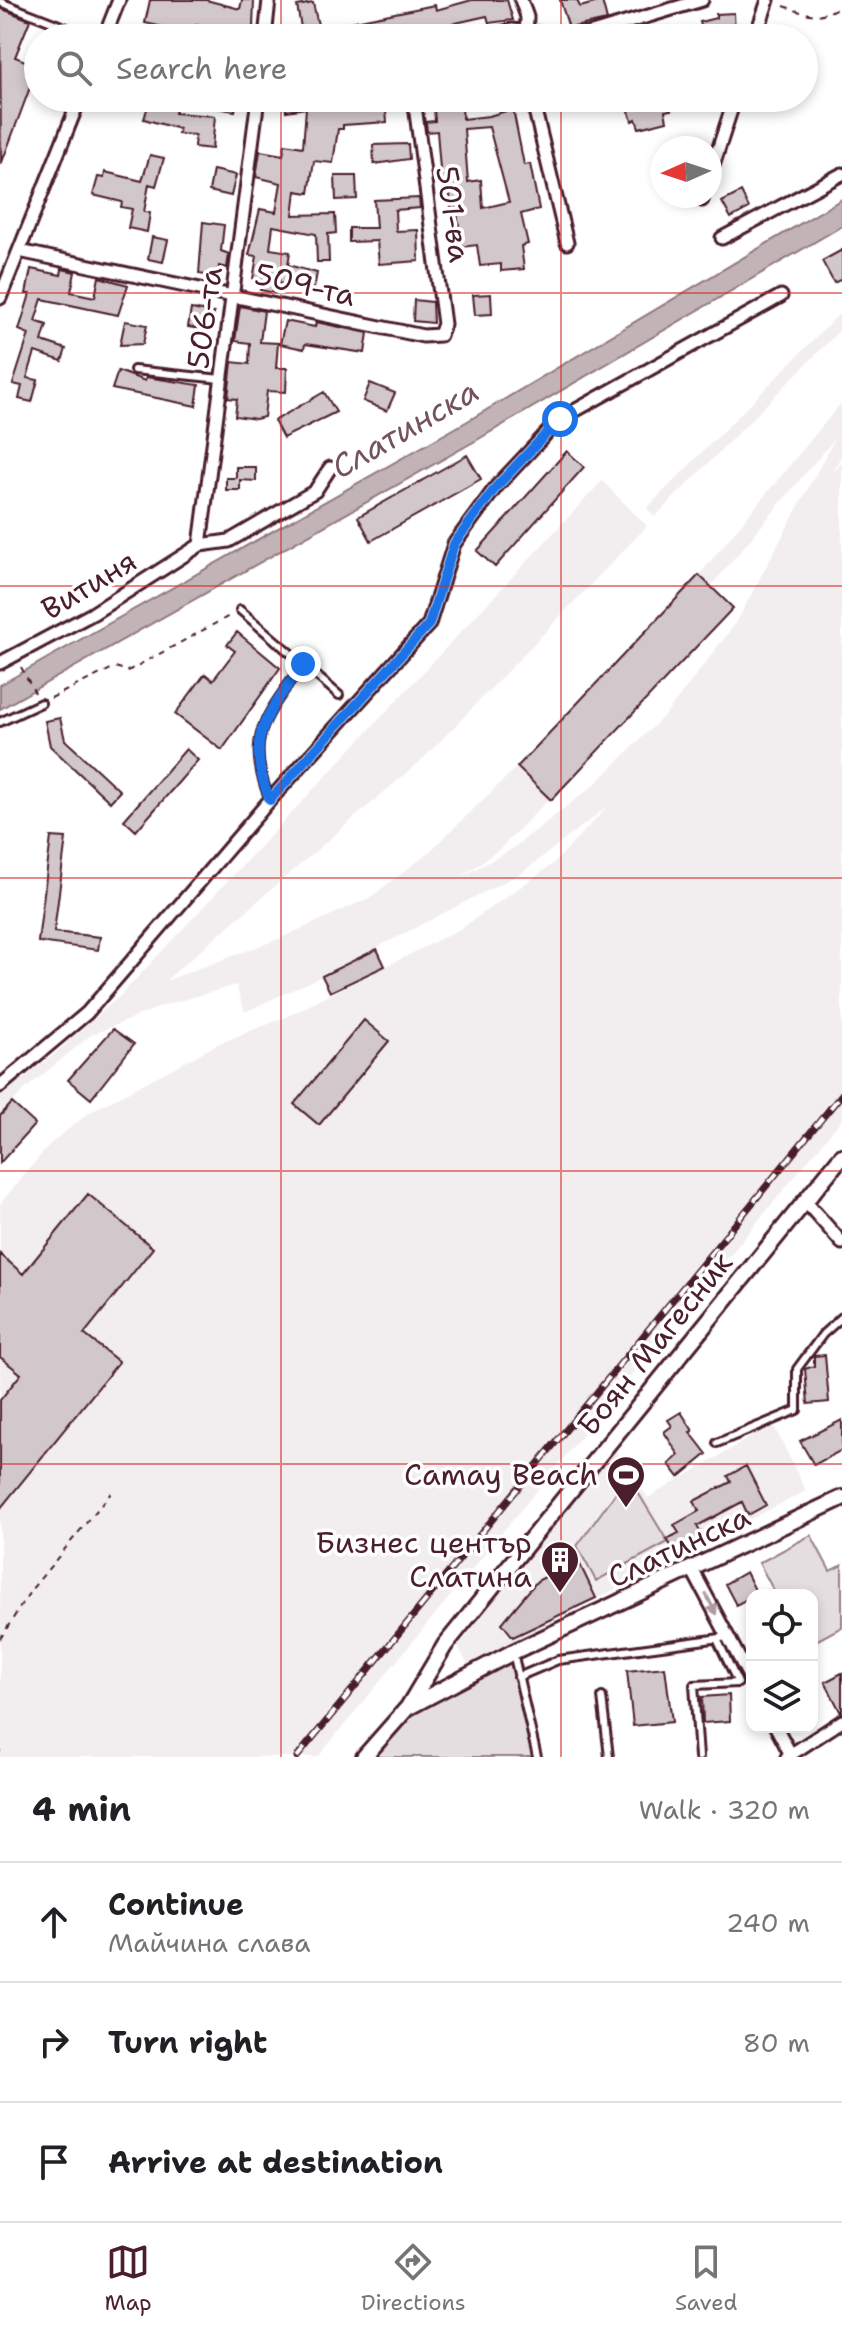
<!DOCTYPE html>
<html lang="en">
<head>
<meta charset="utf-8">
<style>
	:root { --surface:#fff; --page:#f2f2f2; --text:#202124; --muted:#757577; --line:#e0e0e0; --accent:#4a1f2b }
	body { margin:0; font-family:"Shantell Sans",sans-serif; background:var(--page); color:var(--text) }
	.controls { position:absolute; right:24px; bottom:24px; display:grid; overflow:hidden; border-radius:16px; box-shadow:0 4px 12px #0003 }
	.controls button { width:72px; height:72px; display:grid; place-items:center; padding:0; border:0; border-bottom:2px solid var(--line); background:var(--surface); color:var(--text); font:40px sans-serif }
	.compass { position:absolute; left:650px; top:136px; width:72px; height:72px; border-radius:50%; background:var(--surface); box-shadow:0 4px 12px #0003; rotate:267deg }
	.stop { position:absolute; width:24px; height:24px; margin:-18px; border:6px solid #1a73e8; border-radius:50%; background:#fff }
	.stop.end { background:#1a73e8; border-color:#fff; box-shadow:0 2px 8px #0008 }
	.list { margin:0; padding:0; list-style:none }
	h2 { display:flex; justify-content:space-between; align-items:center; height:104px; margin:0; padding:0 32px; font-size:34px }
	h2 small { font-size:26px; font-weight:400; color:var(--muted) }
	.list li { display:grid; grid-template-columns:52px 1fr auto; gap:24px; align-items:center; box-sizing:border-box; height:120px; padding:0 32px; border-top:2px solid var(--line) }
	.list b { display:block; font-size:30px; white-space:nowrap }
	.list p { margin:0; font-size:26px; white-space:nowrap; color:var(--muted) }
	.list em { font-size:26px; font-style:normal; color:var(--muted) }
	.icon { flex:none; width:44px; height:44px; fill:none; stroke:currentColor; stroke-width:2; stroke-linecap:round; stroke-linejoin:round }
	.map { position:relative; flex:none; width:842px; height:1757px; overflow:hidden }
	.search { position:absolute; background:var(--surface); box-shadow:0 4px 12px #0003; left:24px; right:24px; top:24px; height:88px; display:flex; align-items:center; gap:20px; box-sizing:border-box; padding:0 28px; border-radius:44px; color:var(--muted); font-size:30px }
	.sheet { height:464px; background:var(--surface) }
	nav { display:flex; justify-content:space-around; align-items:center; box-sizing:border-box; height:112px; border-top:2px solid var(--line); background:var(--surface); font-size:22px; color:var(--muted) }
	nav a { display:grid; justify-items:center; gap:4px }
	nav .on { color:var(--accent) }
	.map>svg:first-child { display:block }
	.built { fill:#f2eeef }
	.green { fill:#e5dee0; stroke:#987e86; stroke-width:2 }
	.water { fill:#c1b3b6; stroke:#91787e; stroke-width:2 }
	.building { fill:#d2c7cb; stroke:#4a1f2b; stroke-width:2; fill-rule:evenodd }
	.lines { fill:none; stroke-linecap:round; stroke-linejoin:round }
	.service-casing { stroke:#4a1f2b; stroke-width:12 }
	.minor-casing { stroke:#4a1f2b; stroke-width:17 }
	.tertiary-casing { stroke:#4a1f2b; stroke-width:20 }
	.path { stroke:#4a1f2b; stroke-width:2; stroke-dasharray:6 6; stroke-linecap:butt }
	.service { stroke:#fff; stroke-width:6 }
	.minor { stroke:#fff; stroke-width:11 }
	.tertiary { stroke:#fff; stroke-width:14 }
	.rail-casing { stroke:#4a1f2b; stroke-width:7 }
	.rail { stroke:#fff; stroke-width:4; stroke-dasharray:12; stroke-linecap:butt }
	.oneway { fill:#ae9aa0 }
	.route { stroke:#1a73e8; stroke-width:10 }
	.grid { fill:none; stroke:#d62828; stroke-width:2; stroke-opacity:0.55 }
	.labels { text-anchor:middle; stroke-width:7; stroke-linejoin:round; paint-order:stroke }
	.street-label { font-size:30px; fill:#4a1f2b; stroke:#fff }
	.poi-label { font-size:30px; fill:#4a1f2b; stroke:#fff; text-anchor:end }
	.water-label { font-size:32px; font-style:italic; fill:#74535c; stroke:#fff }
</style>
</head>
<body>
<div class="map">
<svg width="842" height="1757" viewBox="0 0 842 1757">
	<rect width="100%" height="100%" fill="#fff"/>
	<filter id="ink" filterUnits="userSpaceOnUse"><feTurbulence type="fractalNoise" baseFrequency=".0125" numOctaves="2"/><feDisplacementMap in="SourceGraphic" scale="16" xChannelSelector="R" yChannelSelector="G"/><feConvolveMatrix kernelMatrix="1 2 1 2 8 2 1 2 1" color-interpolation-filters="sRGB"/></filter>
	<g filter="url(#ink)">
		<!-- built -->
		<path class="built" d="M842,311V328L655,517L647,508Z
			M842,402V455L831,474L842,463V1119L318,1757H0V1204L50,1144L90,1112L218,1044L286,1017L462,928L553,864L608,806L523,872L322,976L245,1012L236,985L165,1005L91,1035L23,1091L0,1116V1094L51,1057L121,995L602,481L647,526L426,756L165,981L281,938L371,897L427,854L517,767L550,798L501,848L461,877L512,849L594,785L666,714L736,623L835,438L711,586L699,575Z
			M773,1424L806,1491L468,1665L458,1646L615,1450L648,1498Z"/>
		<!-- green -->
		<path class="green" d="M628,1476L668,1542L596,1581L577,1546Z
			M811,1535L830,1571L842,1565V1627L812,1643V1595H776L759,1563Z
			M513,1652L537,1757H364L408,1707Z"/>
		<!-- water -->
		<path class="water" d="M842,199V226L477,440L0,709V685L466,422Z"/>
		<!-- building -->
		<path class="building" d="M150,0H206L240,9L242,0H254L253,28L221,31L196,25L194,34L145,23Z
			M472,0H507L513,20L489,23L487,16L389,38H343L340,24L435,5L436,10Z
			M560,0H577L580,7L602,1L607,20L569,28Z
			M313,3L321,38H303L297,6Z
			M0,8L30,20L15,57L38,66L1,165Z
			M734,13L735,32L713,34L714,38H683V35L702,29L700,22L716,18V14Z
			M169,98H179L175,113L215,116L212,149L194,147L195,135L178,134L179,129L144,119L150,99L167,104Z
			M193,98H237L235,111L193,104Z
			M284,98L385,99L387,122L343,125V129H338L333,163L314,161L309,193L296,191L293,215L335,214L336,233L328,234L329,262H317L316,234L273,226L270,249L290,252L288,265L317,273L314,289L277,283L275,293L260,290L262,280L253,279L257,256L249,255L260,209L276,212L281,183L256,177L260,151L283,155L285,144L303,147L306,108L286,111Z
			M433,98H461L463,119L489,116L513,109L524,165L530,164L539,209L521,214L528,244L521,246L524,269L501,271V264L480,266L477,245L462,247L456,206L451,207L449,182H441L437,131L427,132L426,122L435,121ZM489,127L509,202L483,208L481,180L468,182L464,129Z
			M636,98H668L671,110L665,111L667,121L639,128L636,119L632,121L627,104L637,102Z
			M408,144L409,159L374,164L373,145Z
			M150,155L164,158L156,186L149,184L144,212L150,213L147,232L128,228L132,209L121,207L122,202L93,195L98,177L104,178L105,172L142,181Z
			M213,170L236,175L231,196L209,191Z
			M335,176H356L357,199L336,200Z
			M741,192L749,208L731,218L722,202Z
			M419,198L420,208L395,210L396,231L418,230L419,261L379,264L377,241L349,242V228H376L374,200Z
			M203,222L224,225L221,251L229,254L227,268L219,266L218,277L199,274Z
			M152,237L168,240L163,262L148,259Z
			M842,250V279L834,283L822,261Z
			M31,269L61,275L62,269L75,272L71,292L95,297L99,277L128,285L118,315L42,299L35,321L47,325L42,341L66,349L62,361L35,352L27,378L38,380L32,402L19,399L22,386L13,384L29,334L19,330L30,294H26Z
			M491,294L492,314L475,315L473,295Z
			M414,300L432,302L433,323L413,321Z
			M240,306L264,311L260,342L278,343L276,368H287L286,392L267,391L264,417L256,419L235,416L237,399L228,398L232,362L249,364L250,343L235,341Z
			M191,309L214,313L211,331L188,327Z
			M125,321L147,325L143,344L120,345Z
			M285,321L315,327L316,322L368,333L365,353L305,344L304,349L280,344Z
			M118,371L145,381L146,377L199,385L196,406L112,389Z
			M370,383L395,393L387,411L363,401Z
			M324,392L336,412L283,438L274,421Z
			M567,451L584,467L495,567L477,551Z
			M467,455L481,479L371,541L358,517Z
			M236,467H256V481L240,480V490H226V478H236Z
			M699,575L733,608L551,800L517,767Z
			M237,632L280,668L222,750L175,714L205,674L213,680L235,651L227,645Z
			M60,718L65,740L120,791L110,802L50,746L45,721Z
			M186,749L198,760L136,831L124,820Z
			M51,837L66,838L54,932L100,937L98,950L38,942Z
			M377,949L385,966L330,992L322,976Z
			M364,1020L389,1041L319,1125L294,1104Z
			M113,1029L134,1044L91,1099L68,1080Z
			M12,1103L35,1124L0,1163V1116Z
			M88,1194L153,1248L84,1334L119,1362L0,1509V1400L21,1374L0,1357V1254L23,1274Z
			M825,1355L829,1402L808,1404L805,1369L814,1366V1356Z
			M681,1412L693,1431L690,1432L707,1454L679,1477L669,1464L679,1455L664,1432L672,1426L668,1420Z
			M842,1420V1450L814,1465L800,1441Z
			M746,1466L766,1505L748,1515L742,1502L697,1526L704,1540L676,1555L667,1539L679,1533L674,1525L699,1511L694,1501L731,1482L728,1476Z
			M576,1556L596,1598L513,1637L502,1623L537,1581L551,1574L548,1569Z
			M746,1572L757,1594L736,1605L725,1584Z
			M665,1667L672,1722L633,1726L627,1671Z
			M842,1673V1713H841L825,1682Z
			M729,1695L730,1721L703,1723L702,1697Z"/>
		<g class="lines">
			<defs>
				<path id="service" d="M0,2L93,38
					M134,370L221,379
					M240,610L339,695
					M0,722L41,703
					M270,800C243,736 267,716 303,664
					M717,1443L797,1410V1369L823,1334L842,1317
					M513,1652L537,1757
					M518,1677L558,1660L728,1637
					M602,1697L609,1757
					M699,1757L694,1685L738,1683L718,1641"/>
				<path id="minor" d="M521,0L527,17L526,38
					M104,38L119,0
					M265,38L269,0
					M482,38L512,30L569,37L592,33L702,0
					M755,38L768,0
					M532,98L567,243
					M710,175L735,98
					M702,200L703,196
					M722,238L842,174
					M19,251L423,336L440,335L444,324L414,98
					M0,298L80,98
					M200,545L258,98
					M0,663L92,614L200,545L229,541L315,491L330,468
					M0,1086L87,1013L270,800L429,624L454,544L496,487L560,419L781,296
					M805,1201L842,1243
					M693,1571L752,1682
					M776,1727L791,1755
					M787,1757L842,1721"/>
				<path id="tertiary" d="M409,1707L513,1652L842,1498
					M364,1757L408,1707L445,1645L842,1156"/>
			</defs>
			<!-- service casing -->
			<use href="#service" class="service-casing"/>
			<!-- minor casing -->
			<use href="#minor" class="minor-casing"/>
			<!-- tertiary casing -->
			<use href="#tertiary" class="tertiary-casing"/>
			<!-- path -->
			<path class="path" d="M784,6C808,15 820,20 842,5
				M21,667L35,693
				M51,698L115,667L128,671L231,615
				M0,1639L31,1590L111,1493
				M0,1722V1752"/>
			<!-- service -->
			<use href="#service" class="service"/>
			<!-- minor -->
			<use href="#minor" class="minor"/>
			<!-- tertiary -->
			<use href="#tertiary" class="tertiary"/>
			<defs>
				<path id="rail" d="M297,1757L842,1094"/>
			</defs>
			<!-- rail casing -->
			<use href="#rail" class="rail-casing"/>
			<!-- rail -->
			<use href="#rail" class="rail"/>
		</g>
		<!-- one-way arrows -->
		<defs><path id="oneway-solid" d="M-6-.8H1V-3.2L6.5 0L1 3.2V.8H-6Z" transform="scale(2)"/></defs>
		<use class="oneway" href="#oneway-solid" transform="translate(711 1604) rotate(63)"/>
	</g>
	<g class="lines" filter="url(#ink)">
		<!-- route -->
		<path class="route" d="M303,664C267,716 243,736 270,800L429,624L454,544L496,487L560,419"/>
	</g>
	<!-- grid -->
	<path class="grid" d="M281,0V38M561,0V38M281,98V1757M561,98V1757M0,293H842M0,586H842M0,878H842M0,1171H842M0,1464H842"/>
	<!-- icons -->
	<defs>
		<symbol id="stadium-pin" viewBox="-11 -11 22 30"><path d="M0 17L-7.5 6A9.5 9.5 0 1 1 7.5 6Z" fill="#4a1f2b" stroke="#fff"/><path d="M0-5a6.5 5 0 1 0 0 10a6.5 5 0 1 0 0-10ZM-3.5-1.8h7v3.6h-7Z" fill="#fff"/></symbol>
		<symbol id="building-pin" viewBox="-11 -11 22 30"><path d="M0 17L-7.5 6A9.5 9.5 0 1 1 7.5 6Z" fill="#4a1f2b" stroke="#fff"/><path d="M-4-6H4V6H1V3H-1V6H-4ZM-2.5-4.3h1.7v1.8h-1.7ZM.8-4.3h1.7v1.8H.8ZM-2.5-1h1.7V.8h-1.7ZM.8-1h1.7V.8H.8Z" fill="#fff"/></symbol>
	</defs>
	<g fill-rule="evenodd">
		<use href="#stadium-pin" x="604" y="1453" width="44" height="60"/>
		<use href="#building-pin" x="538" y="1538" width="44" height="60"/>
	</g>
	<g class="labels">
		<!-- street labels -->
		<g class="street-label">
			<text transform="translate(453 214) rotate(82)" y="10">501-ва</text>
			<text transform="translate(305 285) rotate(13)" y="10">509-та</text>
			<text transform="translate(205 318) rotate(-82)" y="10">506-та</text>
			<text transform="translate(89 585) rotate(-31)" y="10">Витиня</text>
			<text transform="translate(655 1344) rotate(-51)" y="10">Боян Магесник</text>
			<text transform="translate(679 1547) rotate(-25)" y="10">Слатинска</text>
		</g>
		<!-- poi labels -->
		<g class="poi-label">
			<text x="598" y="1485">Camay Beach</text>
			<text x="532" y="1553">Бизнес център<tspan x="532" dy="34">Слатина</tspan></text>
		</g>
		<!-- water labels -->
		<g class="water-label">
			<text transform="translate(405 429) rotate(-30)" y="11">Слатинска</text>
		</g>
	</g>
</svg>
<div class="controls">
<button><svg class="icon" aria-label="locate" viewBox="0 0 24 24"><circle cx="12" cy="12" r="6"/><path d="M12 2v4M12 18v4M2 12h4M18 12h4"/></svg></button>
<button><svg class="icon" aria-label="layers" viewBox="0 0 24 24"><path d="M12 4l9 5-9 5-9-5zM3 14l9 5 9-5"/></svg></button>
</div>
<svg class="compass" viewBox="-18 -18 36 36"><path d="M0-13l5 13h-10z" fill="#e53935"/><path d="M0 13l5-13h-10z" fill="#757577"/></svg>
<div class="stop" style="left:560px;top:419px"></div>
<div class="stop end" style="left:303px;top:664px"></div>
<div class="search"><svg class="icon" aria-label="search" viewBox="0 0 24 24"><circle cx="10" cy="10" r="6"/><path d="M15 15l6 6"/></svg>Search here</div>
</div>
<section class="sheet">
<h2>4 min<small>Walk · 320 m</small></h2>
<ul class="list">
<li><svg class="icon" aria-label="ahead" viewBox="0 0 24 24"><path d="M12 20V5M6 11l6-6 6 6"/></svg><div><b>Continue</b><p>Майчина слава</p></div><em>240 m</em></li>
<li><svg class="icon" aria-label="right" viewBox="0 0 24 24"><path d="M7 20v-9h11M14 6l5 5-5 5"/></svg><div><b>Turn right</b></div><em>80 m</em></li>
<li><svg class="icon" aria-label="arrive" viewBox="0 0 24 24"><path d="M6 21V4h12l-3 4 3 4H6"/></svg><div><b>Arrive at destination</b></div></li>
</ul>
</section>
<nav>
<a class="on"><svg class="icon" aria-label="map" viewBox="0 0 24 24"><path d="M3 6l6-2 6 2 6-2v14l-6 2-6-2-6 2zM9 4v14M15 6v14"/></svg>Map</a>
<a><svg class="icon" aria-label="directions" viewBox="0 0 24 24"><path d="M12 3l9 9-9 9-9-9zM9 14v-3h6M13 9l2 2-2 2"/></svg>Directions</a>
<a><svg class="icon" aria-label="saved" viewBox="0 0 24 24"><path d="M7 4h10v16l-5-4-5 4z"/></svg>Saved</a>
</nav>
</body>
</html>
